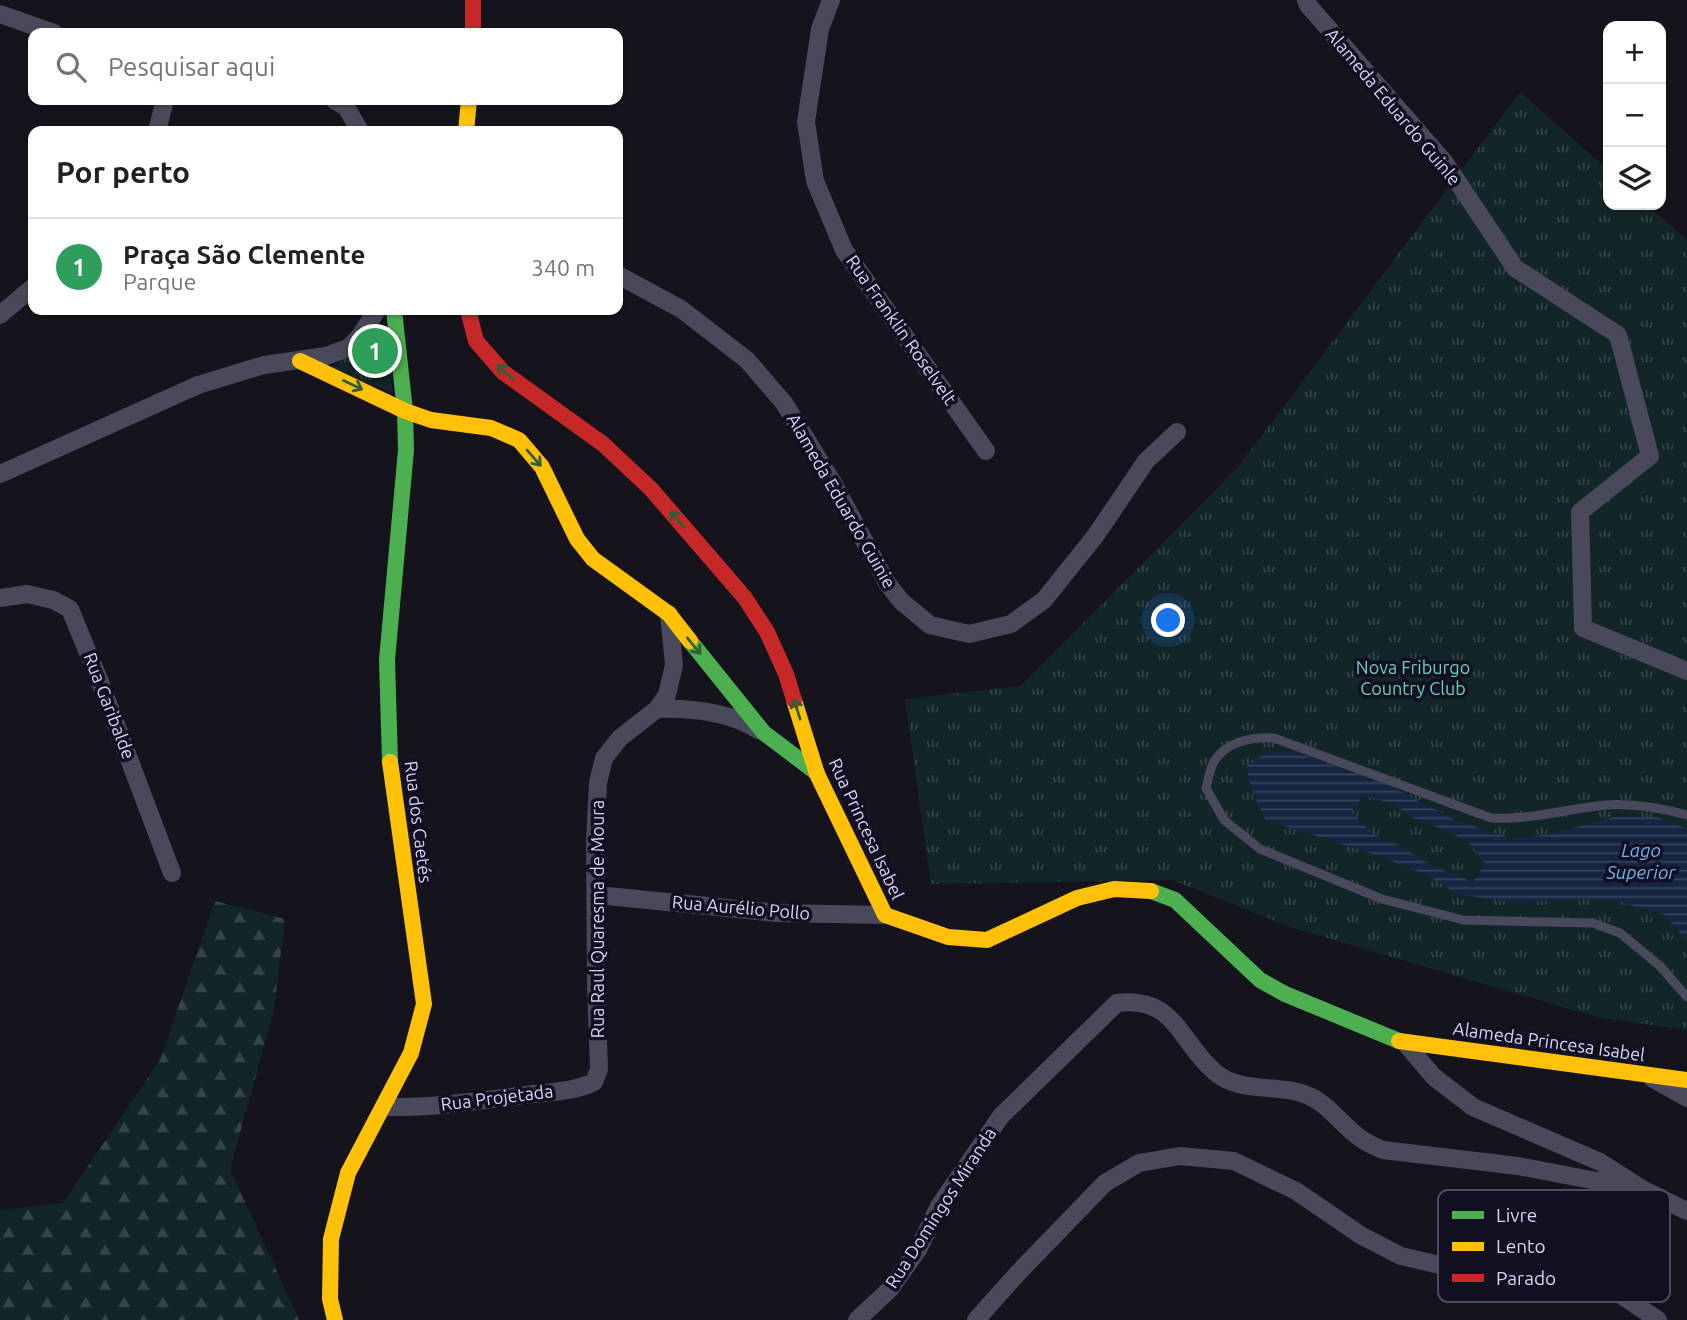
<!DOCTYPE html>
<html lang="pt">
<head>
<meta charset="utf-8">
<style>
	:root { --surface:#fff; --page:#f6f6f6; --text:#202124; --muted:#757577; --line:#e0e0e0; --accent:#7c3aed }
	body { margin:0; font-family:Ubuntu,sans-serif; background:var(--page); color:var(--text) }
	.controls { position:absolute; right:21px; top:21px; display:grid; overflow:hidden; border-radius:14px; box-shadow:0 2px 5px #0004 }
	.controls button { width:63px; height:63px; display:grid; place-items:center; padding:0; border:0; border-bottom:2px solid var(--line); background:var(--surface); color:var(--text); font:35px sans-serif }
	.you { position:absolute; left:1169px; top:621px; width:24px; height:24px; margin:-18px; border:5px solid #fff; border-radius:50%; background:#1a73e8; box-shadow:0 0 0 10px #1a73e833 }
	.badge { display:grid; place-items:center; width:46px; height:46px; border-radius:50%; background:var(--accent); color:#fff; font-size:23px; font-weight:700 }
	.pin { position:absolute; translate:-50% -50%; border:4px solid #fff; box-shadow:0 2px 7px #0006 }
	.list { margin:0; padding:0; list-style:none }
	h2 { display:flex; justify-content:space-between; align-items:center; height:91px; margin:0; padding:0 28px; font-size:30px }
	h2 small { font-size:23px; font-weight:400; color:var(--muted) }
	.list li { display:grid; grid-template-columns:46px 1fr auto; gap:21px; align-items:center; box-sizing:border-box; height:98px; padding:0 28px; border-top:2px solid var(--line) }
	.list b { display:block; font-size:26px; white-space:nowrap }
	.list p { margin:0; font-size:23px; white-space:nowrap; color:var(--muted) }
	.list em { font-size:23px; font-style:normal; color:var(--muted) }
	.icon { flex:none; width:38px; height:38px; fill:none; stroke:currentColor; stroke-width:2; stroke-linecap:round; stroke-linejoin:round }
	.map { position:relative; flex:none; width:1687px; height:1320px; overflow:hidden }
	.search { position:absolute; background:var(--surface); box-shadow:0 2px 5px #0004; left:28px; top:28px; width:595px; height:77px; display:flex; align-items:center; gap:18px; box-sizing:border-box; padding:0 24px; border-radius:14px; color:var(--muted); font-size:26px }
	.panel { position:absolute; background:var(--surface); box-shadow:0 2px 5px #0004; left:28px; top:126px; width:595px; height:189px; border-radius:14px }
	.map>svg:first-child { display:block }
	.grass { fill:url(#grass-tufts) }
	.forest { fill:url(#forest-firs) }
	.water { fill:url(#water-rules); fill-rule:evenodd }
	.lines { fill:none; stroke-linecap:round; stroke-linejoin:round }
	.lane { stroke:#4a495c; stroke-width:9 }
	.street { stroke:#4a495c; stroke-width:18 }
	.fast { stroke:#4caf50; stroke-width:16 }
	.slow { stroke:#ffc107; stroke-width:16 }
	.jam { stroke:#c62828; stroke-width:16 }
	.oneway { stroke:#2f5f38 }
	.labels { text-anchor:middle; stroke-width:7; stroke-linejoin:round; paint-order:stroke }
	.street-label { font-size:18px; fill:#d8d3fa; stroke:#120f20 }
	.park-label { font-size:18px; fill:#67d2b8; stroke:#120f20 }
	.water-label { font-size:19px; font-style:italic; fill:#6cb2ef; stroke:#120f20 }
	.key { fill:#120f20; stroke:#4d4a61; stroke-width:2 }
	.key-label { font-size:19px; fill:#d8d3fa }
</style>
</head>
<body>
<div class="map">
<svg width="1687" height="1320" viewBox="0 0 1687 1320">
	<defs>
		<pattern id="grass-tufts" width="24" height="20" patternUnits="userSpaceOnUse" patternTransform="scale(1.75)"><rect width="24" height="20" fill="#132627"/><path d="M3 7l-1-3M5 7V3M7 7l1-3M15 17l-1-3M17 17v-4M19 17l1-3" fill="none" stroke="#354547"/></pattern>
		<pattern id="forest-firs" width="22" height="20" patternUnits="userSpaceOnUse" patternTransform="scale(1.75)"><rect width="22" height="20" fill="#132627"/><path d="M5 1l3.5 6h-7zM16 11l3.5 6h-7z" fill="#354547"/></pattern>
		<pattern id="water-rules" width="6" height="5" patternUnits="userSpaceOnUse" patternTransform="scale(1.75)"><rect width="6" height="5" fill="#152541"/><path d="M0 2.5h6" fill="none" stroke="#36445d"/></pattern>
	</defs>
	<rect width="100%" height="100%" fill="#15131c"/>
	<!-- grass -->
	<path class="grass" d="M1520,92L1608,170V205H1647L1687,240V1030L1596,1017L1290,927L1172,880L931,884L905,699L1021,686L1238,467Z
		M391,334L392,392L327,369Z"/>
	<!-- forest -->
	<path class="forest" d="M215,901L285,919L274,1010L230,1169L299,1320H0V1210L63,1203L160,1060Z"/>
	<!-- water -->
	<path class="water" d="M1268,750L1296,752L1388,785L1455,820L1514,839L1550,834L1615,817H1657L1687,829V940L1664,915L1620,902L1584,899L1517,903L1457,894L1429,876L1382,857L1266,820L1253,793L1246,767ZM1363,796L1392,803L1413,818L1452,833L1471,845L1485,864L1473,882L1435,867L1398,845L1371,833L1351,811Z"/>
	<g class="lines">
		<!-- lane -->
		<path class="lane" d="M1687,815C1660,808 1634,803 1606,805C1565,809 1533,820 1491,818L1274,738C1251,737 1222,742 1212,766C1209,773 1208,781 1206,788L1224,820L1260,849L1382,899L1463,920L1593,923L1620,933L1660,966L1687,997"/>
		<!-- street -->
		<path class="street" d="M831,0L820,29L806,122L815,181L844,250L986,451
			M1306,0L1308,5L1445,163L1515,268L1618,335L1650,456L1580,512L1583,628L1687,671
			M0,14L54,33
			M334,100L346,107L360,131
			M157,131L165,100
			M618,275L681,309L747,360L784,403L833,483L887,583L901,601L930,625L969,634L1011,624L1044,600L1096,535L1146,461L1177,432
			M0,315L33,287
			M0,474L198,385L264,365L326,356L348,348L360,336L377,310
			M0,598L27,594L53,600L70,609L100,682L172,873
			M657,709C691,708 728,711 758,730
			M597,895L778,913L885,915
			M1405,1043L1434,1077L1473,1107L1600,1162L1644,1190L1687,1211
			M1653,1079L1687,1098
			M384,1107C432,1108 478,1101 525,1095C548,1092 573,1092 594,1082L599,1069L596,987L595,841L598,783L604,758L620,738L657,709L667,695L674,665L669,614
			M857,1320L890,1289L919,1248L939,1206L1001,1116L1117,1003C1176,995 1179,1043 1216,1073C1241,1094 1280,1083 1309,1096C1330,1105 1344,1128 1363,1140C1369,1144 1376,1147 1383,1150L1518,1166L1644,1190
			M976,1320L1018,1273L1105,1183L1139,1163L1180,1156L1234,1161L1296,1191L1362,1236L1401,1256L1487,1276L1585,1286L1621,1295L1658,1320"/>
		<!-- fast -->
		<path class="fast" d="M690,641L764,733L817,773
			M390,762L387,660L406,450L405,411L394,310
			M1151,891L1175,900L1260,980L1285,994L1399,1041"/>
		<!-- slow -->
		<path class="slow" d="M466,131L469,100
			M300,361L405,411L431,420L491,428L519,440L542,467L577,539L593,559L669,614L690,641
			M794,700L817,774L885,915L948,937L987,940L1077,898L1114,889L1151,891
			M1399,1041L1687,1080
			M335,1320L330,1299L331,1239L348,1173L411,1053L424,1004L390,762"/>
		<!-- jam -->
		<path class="jam" d="M473,0V33
			M468,310L476,341L503,372L603,444L651,489L745,598L767,632L786,674L794,700"/>
	</g>
	<!-- one-way arrows -->
	<defs><path id="oneway-shaft" d="M-6 0H5M1.5-3L5.5 0L1.5 3" fill="none" stroke-width="1.6" stroke-linecap="round" stroke-linejoin="round" transform="scale(1.75)"/></defs>
	<g class="oneway">
		<use href="#oneway-shaft" transform="translate(505 372) rotate(-139)"/>
		<use href="#oneway-shaft" transform="translate(353 385) rotate(25)"/>
		<use href="#oneway-shaft" transform="translate(534 458) rotate(49)"/>
		<use href="#oneway-shaft" transform="translate(677 519) rotate(-131)"/>
		<use href="#oneway-shaft" transform="translate(694 646) rotate(51)"/>
		<use href="#oneway-shaft" transform="translate(797 709) rotate(-107)"/>
	</g>
	<g class="labels">
		<!-- street labels -->
		<g class="street-label">
			<text transform="translate(1393 107) rotate(50)" y="6">Alameda Eduardo Guinle</text>
			<text transform="translate(901 330) rotate(55)" y="6">Rua Franklin Roselvelt</text>
			<text transform="translate(841 501) rotate(60)" y="6">Alameda Eduardo Guinie</text>
			<text transform="translate(109 706) rotate(69)" y="6">Rua Garibalde</text>
			<text transform="translate(418 822) rotate(83)" y="6">Rua dos Caetés</text>
			<text transform="translate(866 829) rotate(65)" y="6">Rua Princesa Isabel</text>
			<text transform="translate(741 908) rotate(5)" y="6">Rua Aurélio Pollo</text>
			<text transform="translate(598 919) rotate(-90)" y="6">Rua Raul Quaresma de Moura</text>
			<text transform="translate(1549 1042) rotate(8)" y="6">Alameda Princesa Isabel</text>
			<text transform="translate(497 1098) rotate(-7)" y="6">Rua Projetada</text>
			<text transform="translate(941 1208) rotate(-57)" y="6">Rua Domingos Miranda</text>
		</g>
		<!-- park labels -->
		<g class="park-label">
			<text x="1413" y="674">Nova Friburgo<tspan x="1413" dy="21">Country Club</tspan></text>
		</g>
		<!-- water labels -->
		<g class="water-label">
			<text x="1641" y="857">Lago<tspan x="1641" dy="22">Superior</tspan></text>
		</g>
	</g>
	<!-- legend -->
	<rect x="1438" y="1190" width="232" height="112" rx="10" class="key"/>
	<rect x="1452" y="1211" width="32" height="8" fill="#4caf50"/>
	<rect x="1452" y="1242" width="32" height="9" fill="#ffc107"/>
	<rect x="1452" y="1274" width="32" height="8" fill="#c62828"/>
	<g class="key-label">
		<text x="1496" y="1222">Livre</text>
		<text x="1496" y="1253">Lento</text>
		<text x="1496" y="1285">Parado</text>
	</g>
</svg>
<div class="controls">
<button>+</button>
<button>−</button>
<button><svg class="icon" aria-label="layers" viewBox="0 0 24 24"><path d="M12 4l9 5-9 5-9-5zM3 14l9 5 9-5"/></svg></button>
</div>
<div class="you"></div>
<div class="pin badge" style="left:375px;top:351px;background:#2e9e5b">1</div>
<div class="search"><svg class="icon" aria-label="search" viewBox="0 0 24 24"><circle cx="10" cy="10" r="6"/><path d="M15 15l6 6"/></svg>Pesquisar aqui</div>
<section class="panel">
<h2>Por perto<small></small></h2>
<ul class="list">
<li><span class="badge" style="background:#2e9e5b">1</span><div><b>Praça São Clemente</b><p>Parque</p></div><em>340 m</em></li>
</ul>
</section>
</div>
</body>
</html>
